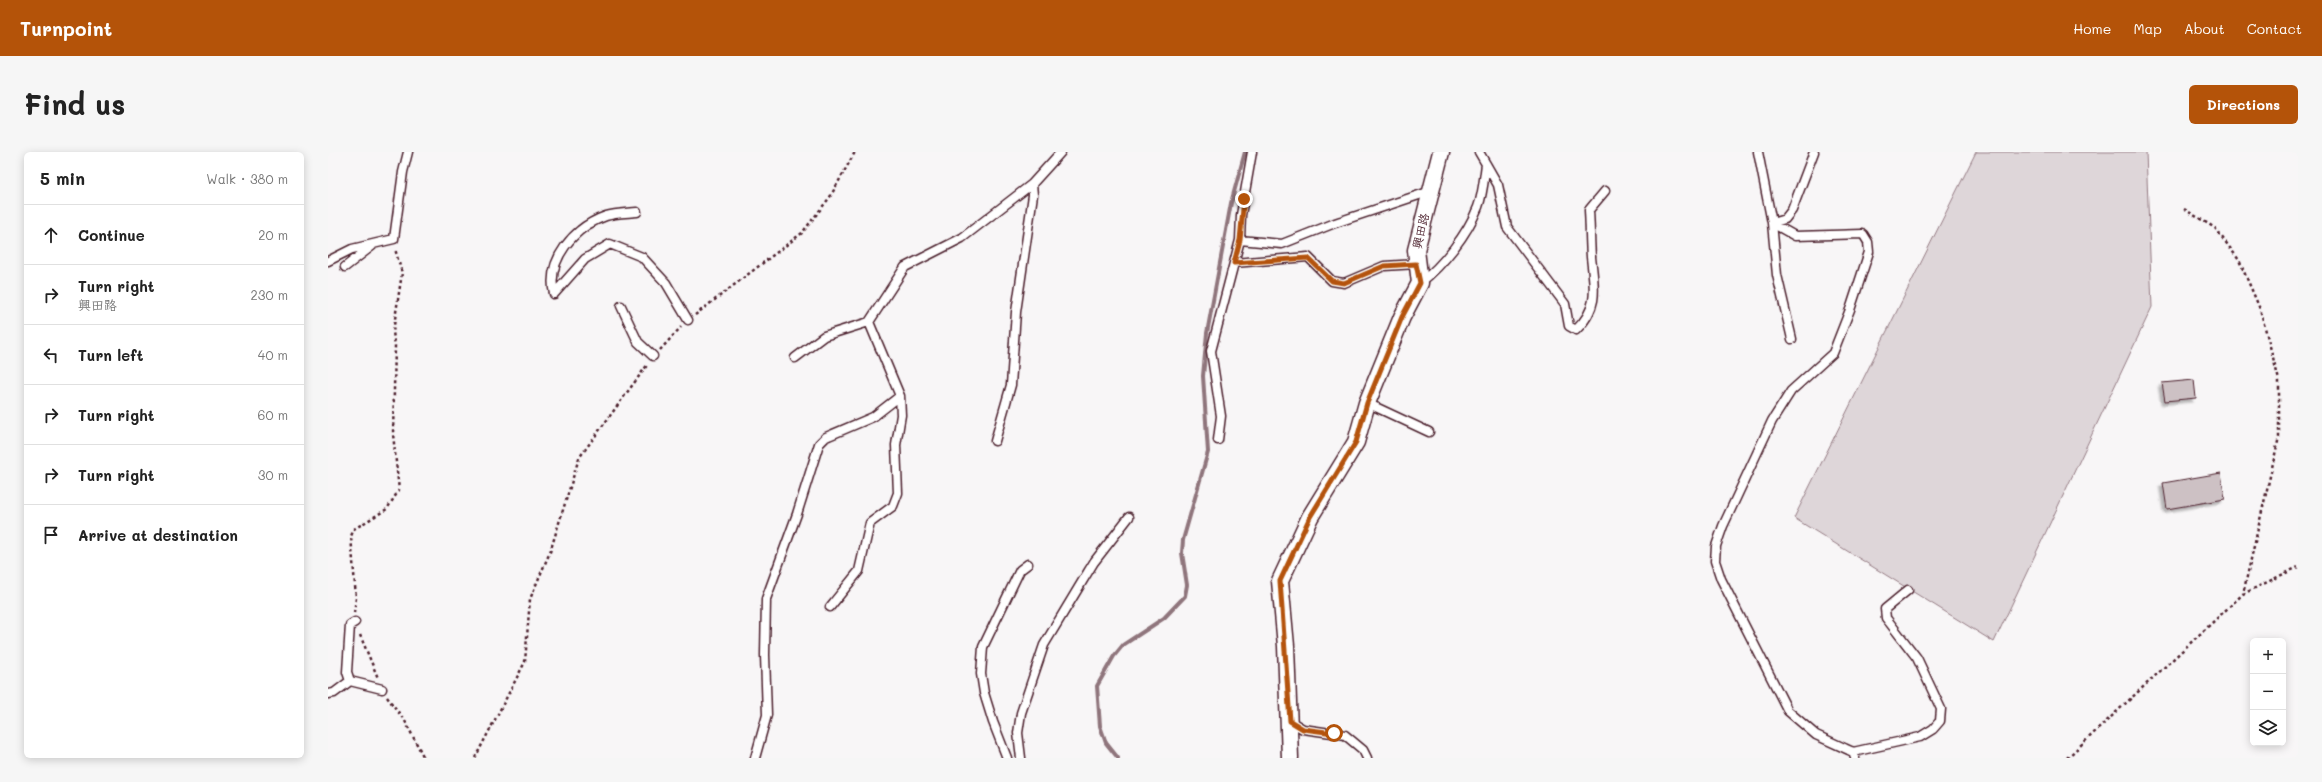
<!DOCTYPE html>
<html lang="en">
<head>
<meta charset="utf-8">
<style>
	:root { --surface:#fff; --page:#f6f6f6; --text:#222; --muted:#767676; --line:#e0e0e0; --accent:#b45309 }
	body { margin:0; font-family:Mali,"LXGW WenKai TC",sans-serif; background:var(--page); color:var(--text) }
	.controls { position:absolute; right:12px; bottom:12px; display:grid; overflow:hidden; border-radius:6px; box-shadow:0 2px 10px #0003 }
	.controls button { width:36px; height:36px; display:grid; place-items:center; padding:0; border:0; border-bottom:1px solid var(--line); background:var(--surface); color:var(--text); font:20px sans-serif }
	.stop { position:absolute; width:12px; height:12px; margin:-9px; border:3px solid #b45309; border-radius:50%; background:#fff }
	.stop.end { background:#b45309; border-color:#fff; box-shadow:0 1px 4px #0008 }
	.list { margin:0; padding:0; list-style:none }
	h2 { display:flex; justify-content:space-between; align-items:center; height:52px; margin:0; padding:0 16px; font-size:17px }
	h2 small { font-size:13px; font-weight:400; color:var(--muted) }
	.list li { display:grid; grid-template-columns:26px 1fr auto; gap:12px; align-items:center; box-sizing:border-box; height:60px; padding:0 16px; border-top:1px solid var(--line) }
	.list b { display:block; font-size:15px; white-space:nowrap }
	.list p { margin:0; font-size:13px; white-space:nowrap; color:var(--muted) }
	.list em { font-size:13px; font-style:normal; color:var(--muted) }
	.icon { flex:none; width:22px; height:22px; fill:none; stroke:currentColor; stroke-width:2; stroke-linecap:round; stroke-linejoin:round }
	.map { position:relative; flex:none; width:1970px; height:606px; overflow:hidden; border-radius:6px }
	header { display:flex; align-items:center; gap:24px; box-sizing:border-box; height:56px; padding:0 20px; background:var(--accent); color:#fff }
	header strong { font-size:19px }
	nav { display:flex; gap:22px; margin-inline-start:auto; font-size:14px }
	.intro { display:flex; align-items:center; justify-content:space-between; box-sizing:border-box; height:96px; padding:0 24px }
	h1 { margin:0; font-size:28px }
	.button { padding:10px 18px; border-radius:6px; background:var(--accent); color:#fff; font-size:14px; font-weight:700 }
	main { display:flex; gap:24px; padding:0 24px }
	aside { flex:1; background:var(--surface); border-radius:6px; box-shadow:0 2px 10px #0003 }
	.map>svg:first-child { display:block }
	.green { fill:#ded6d9; stroke:#947a82 }
	.lines { fill:none; stroke-linecap:round; stroke-linejoin:round }
	.stream { stroke:#8f747b; stroke-width:4 }
	.building { fill:#cdc1c4; stroke:#4a1f2b; filter:url(#shadow) }
	.service-casing { stroke:#4a1f2b; stroke-width:11 }
	.minor-casing { stroke:#4a1f2b; stroke-width:19 }
	.path { stroke:#4a1f2b; stroke-width:2.5; stroke-dasharray:3 3; stroke-linecap:butt }
	.service { stroke:#fff; stroke-width:8 }
	.minor { stroke:#fff; stroke-width:16 }
	.route { stroke:#b45309; stroke-width:5 }
	.labels { text-anchor:middle; stroke-width:3; stroke-linejoin:round; paint-order:stroke }
	.street-label { font-size:12px; fill:#4a1f2b; stroke:#fff }
</style>
</head>
<body>
<header>
<strong>Turnpoint</strong>
<nav><a>Home</a><a>Map</a><a>About</a><a>Contact</a></nav>
</header>
<div class="intro"><h1>Find us</h1><a class="button">Directions</a></div>
<main>
<aside>
<h2>5 min<small>Walk · 380 m</small></h2>
<ul class="list">
<li><svg class="icon" aria-label="ahead" viewBox="0 0 24 24"><path d="M12 20V5M6 11l6-6 6 6"/></svg><div><b>Continue</b></div><em>20 m</em></li>
<li><svg class="icon" aria-label="right" viewBox="0 0 24 24"><path d="M7 20v-9h11M14 6l5 5-5 5"/></svg><div><b>Turn right</b><p>興田路</p></div><em>230 m</em></li>
<li><svg class="icon" aria-label="left" viewBox="0 0 24 24"><path d="M17 20v-9H6M10 6l-5 5 5 5"/></svg><div><b>Turn left</b></div><em>40 m</em></li>
<li><svg class="icon" aria-label="right" viewBox="0 0 24 24"><path d="M7 20v-9h11M14 6l5 5-5 5"/></svg><div><b>Turn right</b></div><em>60 m</em></li>
<li><svg class="icon" aria-label="right" viewBox="0 0 24 24"><path d="M7 20v-9h11M14 6l5 5-5 5"/></svg><div><b>Turn right</b></div><em>30 m</em></li>
<li><svg class="icon" aria-label="arrive" viewBox="0 0 24 24"><path d="M6 21V4h12l-3 4 3 4H6"/></svg><div><b>Arrive at destination</b></div></li>
</ul>
</aside>
<div class="map">
<svg width="1970" height="606" viewBox="0 0 1970 606">
	<defs>
		<filter id="shadow"><feDropShadow dx="-3.5" dy="3.5" stdDeviation="1" flood-color="#0004"/></filter>
	</defs>
	<rect width="100%" height="100%" fill="#f8f6f7"/>
	<filter id="ink" filterUnits="userSpaceOnUse"><feTurbulence type="fractalNoise" baseFrequency=".025" numOctaves="2"/><feDisplacementMap in="SourceGraphic" scale="8" xChannelSelector="R" yChannelSelector="G"/><feConvolveMatrix kernelMatrix="1 2 1 2 8 2 1 2 1" color-interpolation-filters="sRGB"/></filter>
	<g filter="url(#ink)">
		<!-- green -->
		<path class="green" d="M1648,0H1818L1824,155L1666,490L1466,366Z"/>
		<g class="lines">
			<!-- stream -->
			<path class="stream" d="M790,606L778,591L772,574L769,534L786,504L795,493L836,466L857,444L859,433L854,401L855,388L880,300L875,224L879,181L903,51L917,0"/>
		</g>
		<!-- building -->
		<path class="building" d="M1866,228L1868,246L1837,249L1834,231Z
			M1893,321L1897,347L1839,357L1835,331Z"/>
		<g class="lines">
			<defs>
				<path id="service" d="M924,0L913,63L912,88L954,92L1007,71L1103,39
					M1151,0L1158,12
					M1430,0L1444,71L1467,84L1535,82L1540,90L1541,100L1523,155L1505,201L1463,239L1444,269L1395,374L1388,394L1387,409L1393,427L1460,559L1488,583L1525,600L1527,606
					M704,32L733,0
					M309,60C300,61 287,61 278,64C246,75 218,108 226,142L257,107L282,92L314,105L338,131L360,168
					M0,109L24,97L66,87L75,20L80,0
					M906,111L980,105L1004,129L1016,131L1056,114L1089,112
					M17,115L44,94
					M1092,131C1115,113 1139,83 1150,55C1155,42 1156,26 1158,12L1170,33L1179,75L1237,152L1241,174L1248,178C1272,155 1266,135 1263,105C1262,90 1262,74 1261,58L1277,39
					M293,154L310,190L325,204
					M541,170L577,115L634,86L704,32L705,43L688,160L683,233L667,289
					M1464,187L1449,123L1444,71L1457,67L1464,58L1486,0
					M467,206L496,184L541,170L572,244
					M1039,251L1101,280
					M890,288L893,264L883,199L912,88
					M27,470L22,473L19,520L22,529L54,537
					M0,542L6,541L22,529
					M962,569L975,577L1017,583L1035,598L1039,606
					M1525,600L1592,585L1605,577L1612,569L1613,557L1589,506L1558,466L1557,457L1580,438
					M427,606L439,563L437,503L438,447L469,362L491,292L498,285L545,265L572,244L573,263L568,293L570,341L565,354L542,371L531,419L502,455
					M679,606L665,570L656,541L653,522L655,495L692,418L700,412
					M693,606L690,581L693,561L716,493L766,410L801,365"/>
				<path id="minor" d="M962,606L958,494L952,429L982,365L1028,290L1039,251L1074,165L1092,131L1088,98L1113,0"/>
			</defs>
			<!-- service casing -->
			<use href="#service" class="service-casing"/>
			<!-- minor casing -->
			<use href="#minor" class="minor-casing"/>
			<!-- path -->
			<path class="path" d="M1856,57L1887,76L1911,108L1932,157L1951,228V285L1915,442
				M367,163L474,81L502,45L527,0
				M332,198L353,175
				M26,461L28,446L23,384L26,377L59,357L71,338L65,282L67,194L65,180L74,121L67,97
				M32,483L50,526
				M59,545L77,569L96,606
				M147,606L197,510L202,447L222,400L251,306L320,212
				M1739,606L1915,442L1970,415"/>
			<!-- service -->
			<use href="#service" class="service"/>
			<!-- minor -->
			<use href="#minor" class="minor"/>
		</g>
	</g>
	<g class="lines" filter="url(#ink)">
		<!-- route -->
		<path class="route" d="M916,47L912,88L906,111L980,106L1004,129L1016,131L1056,114L1088,112L1092,131L1074,165L1039,251L1028,290L982,365L952,429L962,569L975,577L1006,581"/>
	</g>
	<g class="labels">
		<!-- street labels -->
		<g class="street-label">
			<text transform="translate(1093 79) rotate(-77)" y="4">興田路</text>
		</g>
	</g>
</svg>
<div class="controls">
<button>+</button>
<button>−</button>
<button><svg class="icon" aria-label="layers" viewBox="0 0 24 24"><path d="M12 4l9 5-9 5-9-5zM3 14l9 5 9-5"/></svg></button>
</div>
<div class="stop" style="left:1006px;top:581px"></div>
<div class="stop end" style="left:916px;top:47px"></div>
</div>
</main>
</body>
</html>
